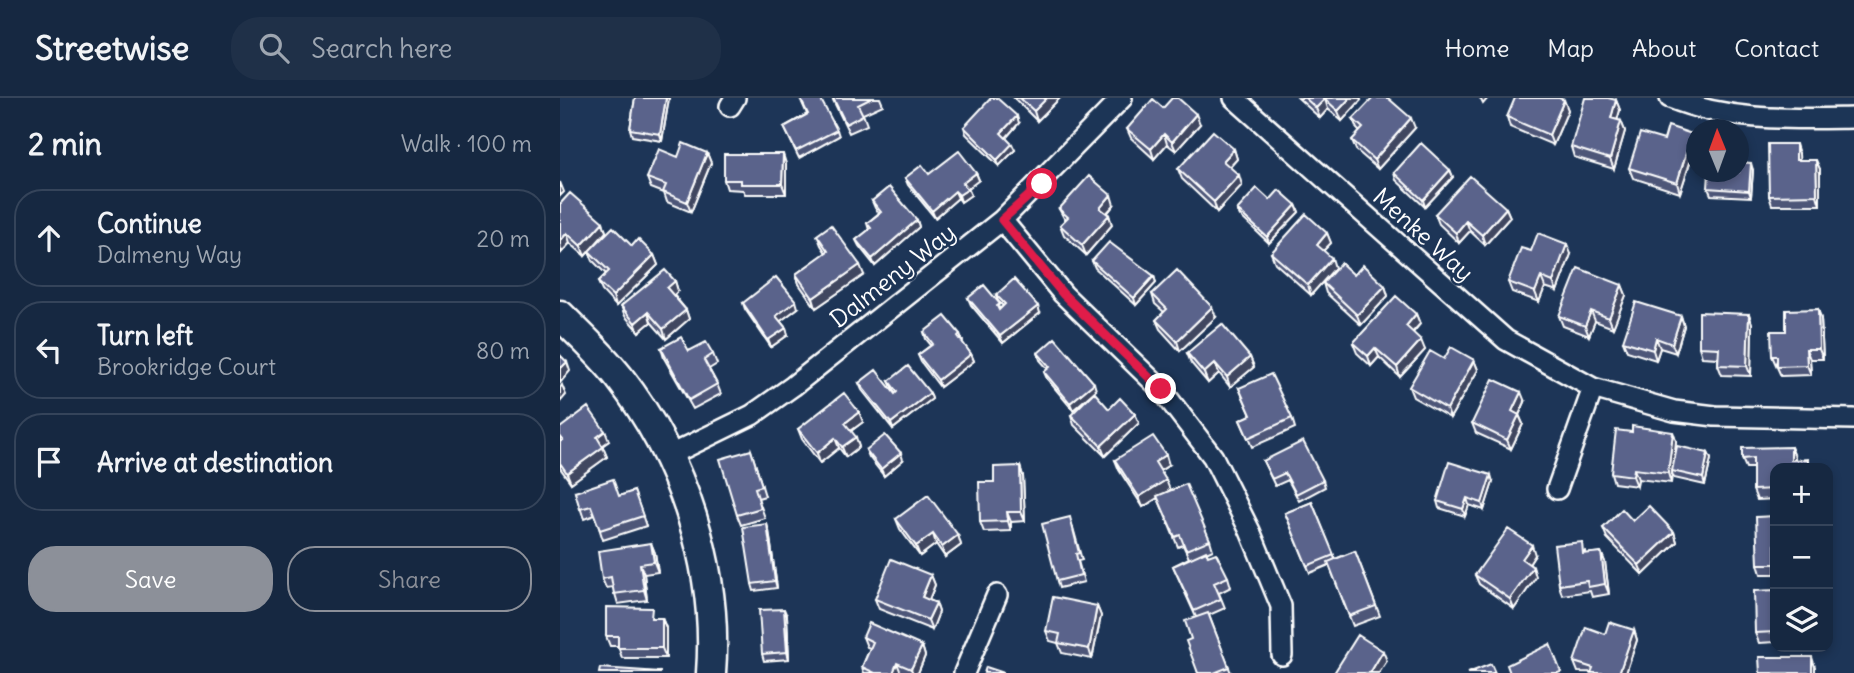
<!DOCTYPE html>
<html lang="en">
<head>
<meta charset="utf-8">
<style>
	:root { --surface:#162841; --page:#1f3048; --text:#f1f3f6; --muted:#9ea6b1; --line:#35445a; --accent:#8c9099 }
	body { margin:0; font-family:Delius,sans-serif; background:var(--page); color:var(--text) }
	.controls { position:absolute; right:21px; bottom:21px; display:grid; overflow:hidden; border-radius:14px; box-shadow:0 4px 10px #0003 }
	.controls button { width:63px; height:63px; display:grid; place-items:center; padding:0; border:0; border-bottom:2px solid var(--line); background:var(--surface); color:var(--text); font:35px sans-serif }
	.compass { position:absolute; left:1126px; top:21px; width:63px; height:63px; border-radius:50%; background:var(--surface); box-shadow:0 4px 10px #0003; rotate:359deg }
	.stop { position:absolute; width:21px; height:21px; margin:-16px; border:5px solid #e11d48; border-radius:50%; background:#fff }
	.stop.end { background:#e11d48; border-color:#fff; box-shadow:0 2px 7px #0008 }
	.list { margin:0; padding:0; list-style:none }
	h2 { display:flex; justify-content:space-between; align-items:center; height:91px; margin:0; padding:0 28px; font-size:30px }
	h2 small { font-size:23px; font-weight:400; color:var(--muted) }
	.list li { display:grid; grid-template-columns:46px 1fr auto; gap:21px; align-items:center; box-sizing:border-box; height:98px; margin:0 14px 14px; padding:0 14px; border:2px solid var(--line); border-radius:28px }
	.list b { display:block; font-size:26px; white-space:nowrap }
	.list p { margin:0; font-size:23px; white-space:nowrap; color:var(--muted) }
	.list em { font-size:23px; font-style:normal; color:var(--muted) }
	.actions { display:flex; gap:14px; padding:21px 28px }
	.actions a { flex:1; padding:16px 0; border:2px solid var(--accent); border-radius:28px; text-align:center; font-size:24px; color:var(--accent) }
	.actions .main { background:var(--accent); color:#fff }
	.icon { flex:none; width:38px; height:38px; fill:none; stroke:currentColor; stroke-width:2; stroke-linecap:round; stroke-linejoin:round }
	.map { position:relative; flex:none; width:1294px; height:575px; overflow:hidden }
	header { display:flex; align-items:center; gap:42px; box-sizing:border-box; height:98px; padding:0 35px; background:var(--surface); border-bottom:2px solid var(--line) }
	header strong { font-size:33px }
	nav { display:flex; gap:38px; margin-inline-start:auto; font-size:24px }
	.search { width:490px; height:63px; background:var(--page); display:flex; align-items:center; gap:18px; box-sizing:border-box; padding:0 24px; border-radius:28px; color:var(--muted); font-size:26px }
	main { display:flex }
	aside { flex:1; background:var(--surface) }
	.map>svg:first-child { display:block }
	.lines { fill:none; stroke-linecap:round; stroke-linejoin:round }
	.street-casing { stroke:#fff; stroke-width:24 }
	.secondary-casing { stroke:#fff; stroke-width:33 }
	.street { stroke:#1d3557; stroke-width:19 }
	.secondary { stroke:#1d3557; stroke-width:28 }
	.wall { fill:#4d5678; stroke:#fff; stroke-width:2 }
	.shaded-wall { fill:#3f4661; stroke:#fff; stroke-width:2 }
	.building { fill:#5a648b; stroke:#fff; stroke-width:2 }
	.route { stroke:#e11d48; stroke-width:9 }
	.labels { text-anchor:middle; stroke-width:5; stroke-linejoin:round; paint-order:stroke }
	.street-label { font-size:24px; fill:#fff; stroke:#1d3557 }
</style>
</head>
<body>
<header>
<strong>Streetwise</strong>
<div class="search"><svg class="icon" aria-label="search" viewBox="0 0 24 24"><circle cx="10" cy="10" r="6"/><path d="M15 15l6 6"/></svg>Search here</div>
<nav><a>Home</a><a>Map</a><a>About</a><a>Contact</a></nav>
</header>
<main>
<aside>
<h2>2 min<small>Walk · 100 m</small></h2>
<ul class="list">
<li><svg class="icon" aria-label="ahead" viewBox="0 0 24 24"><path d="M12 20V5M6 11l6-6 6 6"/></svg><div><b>Continue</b><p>Dalmeny Way</p></div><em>20 m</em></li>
<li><svg class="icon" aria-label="left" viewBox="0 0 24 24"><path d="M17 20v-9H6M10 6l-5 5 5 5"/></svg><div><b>Turn left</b><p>Brookridge Court</p></div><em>80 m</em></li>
<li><svg class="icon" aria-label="arrive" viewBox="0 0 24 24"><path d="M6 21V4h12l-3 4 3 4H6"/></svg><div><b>Arrive at destination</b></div></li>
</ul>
<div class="actions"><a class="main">Save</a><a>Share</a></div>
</aside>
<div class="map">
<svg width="1294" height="575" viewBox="0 0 1294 575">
	<rect width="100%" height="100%" fill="#1d3557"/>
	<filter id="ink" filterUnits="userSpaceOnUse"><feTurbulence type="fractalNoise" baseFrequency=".0143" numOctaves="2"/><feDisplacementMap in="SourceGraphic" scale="14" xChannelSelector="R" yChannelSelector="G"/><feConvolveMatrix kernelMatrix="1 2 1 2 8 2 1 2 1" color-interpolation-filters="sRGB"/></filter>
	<g filter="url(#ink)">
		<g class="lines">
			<defs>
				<path id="street" d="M674,0L946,242L1033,290L1114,313L1155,318L1294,321
					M1110,0C1169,24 1231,21 1294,20
					M170,8L175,0
					M442,122L503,196L601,291L653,359L690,433L721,508L722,557
					M108,358L192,317L233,288L442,122L562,0
					M997,391L1033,290
					M404,575L437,497"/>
				<path id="secondary" d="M0,217C20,237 41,256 59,279C123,361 159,471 151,575"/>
			</defs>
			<!-- street casing -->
			<use href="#street" class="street-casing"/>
			<!-- secondary casing -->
			<use href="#secondary" class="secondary-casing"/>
			<!-- street -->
			<use href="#street" class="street"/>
			<!-- secondary -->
			<use href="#secondary" class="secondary"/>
		</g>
		<!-- wall -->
		<path class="wall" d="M75,0H109L102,43L72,38L70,31Z
			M240,0L277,32L279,38L239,60L224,29L247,16Z
			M272,0H320L323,7L303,16L307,27L289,35Z
			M454,0H500L477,23Z
			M738,0H800L801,2L782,23L768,11L760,20Z
			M1004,2L1008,12L993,47L950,29L947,19Z
			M1056,2L1060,12L1057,22L1061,23L1065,33L1054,71L1014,59L1011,49Z
			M603,10L640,26L616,53L607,46L594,61L571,40L567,31Z
			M793,21L855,30L818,71L796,52L792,42L800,34L797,31Z
			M459,25L446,40L455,52L439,68L406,36L404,29Z
			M1104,42L1136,46L1120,95L1073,80L1069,70Z
			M674,51L677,61L670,69L682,87L657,114L622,81L618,71Z
			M147,55L151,65L131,114L107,104L104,95L91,90L87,80L118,59Z
			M1239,56V62L1260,71V107H1212L1209,98Z
			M226,66V96H185L183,92L167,91L164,82Z
			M890,72L893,79L865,109L836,82L834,75Z
			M1193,72L1191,99L1151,97L1148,90Z
			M416,75L419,82L408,90L411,97L401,104L398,100L375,120L348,87L345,80L369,76Z
			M710,102L736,107L739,114L709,145L680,118L677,112Z
			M312,103L357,122L359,129L315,168L299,148L296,142L309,132L307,125L319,115L315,110Z
			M0,106L43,124L46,134L25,158L10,145L1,155L0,154Z
			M554,107L547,116L549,117L552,127L526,157L504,137L500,127L505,122L499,111Z
			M946,110L950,119L925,147L910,133L899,145L879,126L875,116Z
			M767,135L771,145L763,153L775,170L751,197L715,165L711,155Z
			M257,137L304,177L256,210L239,186L236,176L266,155L261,147Z
			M72,148L94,157L98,167L56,208L42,193L38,184L46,176L33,163L29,153Z
			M971,153L1011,156L997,193L985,189L979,204L952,194L948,184Z
			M532,163L594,178L596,185L576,207L535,170Z
			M794,177L825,188L828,198L801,227L766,195L763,185Z
			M115,183L118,193L114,197L126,212L129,221L106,241L91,224L79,234L65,218L61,208Z
			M1062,187L1066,197L1053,230L1035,223L1029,238L1003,228L999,218Z
			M592,196L656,219L620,253L600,231L596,222L604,214L595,206Z
			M436,197L480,215L443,245L411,207L408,200L441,210L443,208L438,203Z
			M183,205L238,210L220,223L226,230L228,237L211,249L185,211Z
			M1258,211L1261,221L1263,261H1250L1251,277L1221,278L1212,258L1226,233Z
			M856,216L860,226L853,235L865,252L840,279L819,259L811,268L797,255L793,245Z
			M1189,216L1192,226L1191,278L1162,277L1158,267V260L1142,259L1139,249Z
			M1121,218L1124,228L1116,255L1100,250L1096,262L1067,253L1063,243Z
			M364,234L400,236L403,243L402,244L411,256L414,263L380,289L361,264L358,257L371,247L366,241Z
			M101,250L153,256L157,266L149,271L157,286L161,296L133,311L104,260Z
			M478,255L536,292L513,312L487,281L484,274L488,271L480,262Z
			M627,255L690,259L694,269L670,289L659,275L648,285L631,265Z
			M884,261L914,262L918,272L890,320L853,299L849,289Z
			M329,283L370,295L372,301L333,331L302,292L299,285L335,296Z
			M679,290L732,320L735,330L692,349L680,322L691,317Z
			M965,304L959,317L963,326L951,351L916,335L912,325Z
			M549,311L575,316L579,325L545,358L514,327L511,317Z
			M299,314L303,324L291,333L299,349L286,359L279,350L260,365L242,341L238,331Z
			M0,330L45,333L49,343L42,348L47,359L11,385L0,370Z
			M1072,334H1113L1116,343L1114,362L1148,355L1151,361L1145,387L1114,380L1112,375L1111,385L1078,381L1077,388L1054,385L1051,375Z
			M1231,349L1235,359L1215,370V401L1197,402L1193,392V370H1186L1182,361Z
			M191,352L205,398L198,400L205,420L181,427L177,417Z
			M306,352L343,362L324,378L309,359Z
			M555,362L609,367L600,373L610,392L606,394L650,442L653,452L646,455L648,458L668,479L671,489L659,495L665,510L649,517L671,575H638L631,541L636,519L613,468L629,460L623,447L618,449L598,400L583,409L559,372Z
			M703,363L763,382L765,389L739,403L728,382L715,388Z
			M460,368L463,378L465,423L451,424V433L424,434L420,424L434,384Z
			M933,384L924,412L909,407L905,418L879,410L877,403Z
			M74,393L86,428L43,442L35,417L24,421L15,394L59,398Z
			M752,404L775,461L795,453L820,518L793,528L769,467L750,475L725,415Z
			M1215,418V476H1201L1198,466Z
			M336,421L398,437L401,447L385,459L376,446L360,458L340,431Z
			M1073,423L1114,434L1117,444L1083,477L1047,440L1043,430Z
			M512,426L522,462L518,463L524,484L499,490L497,483Z
			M209,433L217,490L194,493L192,486Z
			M91,445L95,455L98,474L84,476L87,502L58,506L53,489L46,490L42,481Z
			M1025,453L1026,456L1041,454L1045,464L1049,496L1032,499L1030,493L1002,497L999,487Z
			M975,457L969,466L973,469L976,479L954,511L919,486L915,477Z
			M371,477L375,487L369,502L376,505L379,514L372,532L319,511L315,501Z
			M1215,492V544L1199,545L1195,535Z
			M537,508L541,518L532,561L502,555L498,545L490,543L486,533Z
			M227,518L229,561L204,563L202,556Z
			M95,520H102L106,530V560H62L58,548H50L46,538Z
			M1074,532L1077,542L1066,575L1018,574L1014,564L1045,536Z
			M303,539L362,548L365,558L358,575H304L302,569L310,550L307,549Z"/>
		<!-- shaded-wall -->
		<path class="shaded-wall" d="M106,0H109L102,43L100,36Z
			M487,0H500L477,23L474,13Z
			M790,0H800L801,2L782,23L778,13Z
			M920,0H928L923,6Z
			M765,1L768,11L760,20L756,10Z
			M1004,2L1008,12L993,47L989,37Z
			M1056,2L1060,12L1055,30L1051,20Z
			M636,16L640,26L616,53L612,44Z
			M457,18L459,25L444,42L441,35Z
			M851,20L855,30L818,71L814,62Z
			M1061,23L1065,33L1054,71L1050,61Z
			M604,36L607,46L594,61L591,51Z
			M1132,36L1136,46L1120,95L1117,85Z
			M452,46L455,52L439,68L437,62Z
			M1236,46L1239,56L1240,72L1236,62Z
			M674,51L677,61L667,72L663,63Z
			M147,55L151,65L131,114L127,104Z
			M223,56L226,66V96L222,86Z
			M1256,62L1260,71V107L1257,97Z
			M1191,65L1193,72L1191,99L1189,93Z
			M890,72L893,79L865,109L863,102Z
			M416,75L419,82L406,92L403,85Z
			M679,77L682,87L657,114L654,104Z
			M0,84L4,94L0,98Z
			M408,91L411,97L401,104L399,97Z
			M395,93L398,100L375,120L372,113Z
			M551,97L554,107L543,119L540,110Z
			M736,107L739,114L709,145L707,139Z
			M946,110L950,119L925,147L922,137Z
			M549,117L552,127L526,157L522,147Z
			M357,122L359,129L315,168L312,161Z
			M906,123L910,133L899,145L896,135Z
			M43,124L46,134L25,158L21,148Z
			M7,135L10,145L1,155L0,143Z
			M767,135L771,145L760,156L757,147Z
			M1007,146L1011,156L997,193L993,184Z
			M94,157L98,167L56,208L53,198Z
			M772,160L775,170L751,197L748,187Z
			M300,167L304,177L256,210L253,200Z
			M594,178L596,185L576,207L574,200Z
			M981,179L985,189L979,204L975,194Z
			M115,183L118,193L111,200L107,190Z
			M1062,187L1066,197L1053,230L1049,220Z
			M825,188L828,198L801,227L797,217Z
			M236,203L238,210L218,225L216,218Z
			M478,208L480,215L443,245L440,238Z
			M652,209L656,219L620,253L617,243Z
			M1258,211L1261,221L1263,261L1259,251Z
			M126,212L129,221L106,241L103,231Z
			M1031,213L1035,223L1029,238L1025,228Z
			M88,214L91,224L79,234L75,225Z
			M856,216L860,226L849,238L846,228Z
			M1189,216L1192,226L1191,278L1187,268Z
			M1121,218L1124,228L1116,255L1112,246Z
			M226,230L228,237L211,249L208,242Z
			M1096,240L1100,250L1096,262L1093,252Z
			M861,242L865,252L840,279L837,269Z
			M815,250L819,259L811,268L808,258Z
			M1246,251L1250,261L1251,277L1247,267Z
			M411,256L414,263L380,289L378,282Z
			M690,259L694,269L670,289L667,279Z
			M914,262L918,272L890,320L887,311Z
			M7,264L10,273L0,285V271Z
			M655,265L659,275L648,285L644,275Z
			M534,285L536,292L513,312L510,305Z
			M2,287L6,297L0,304V290Z
			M961,294L965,304L956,323L952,313Z
			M370,295L372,301L333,331L331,325Z
			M299,314L303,324L288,335L285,325Z
			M575,316L579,325L545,358L541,348Z
			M959,317L963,326L951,351L947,342Z
			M45,333L49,343L40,349L37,339Z
			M1113,334L1116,343L1113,373H1112L1111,385L1108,375Z
			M296,339L299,349L286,359L282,349Z
			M275,340L279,350L260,365L257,355Z
			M43,349L47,359L11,385L7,375Z
			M1231,349L1235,359V370L1231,362Z
			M341,355L343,362L324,378L321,371Z
			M1148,355L1151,361L1145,387L1143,380Z
			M606,357L609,367L598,374L595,364Z
			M460,368L463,378L465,423L461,414Z
			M1074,371L1078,381L1077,388L1073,378Z
			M931,377L933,384L924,412L922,405Z
			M606,382L610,392L583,409L579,399Z
			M907,400L909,407L905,418L903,411Z
			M447,414L451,424V433L448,423Z
			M207,426L209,433L217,490L215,483Z
			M1114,434L1117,444L1083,477L1079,467Z
			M373,436L376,446L360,458L356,448Z
			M398,437L401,447L385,459L382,449Z
			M91,445L95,455L98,474L94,464Z
			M972,447L975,457L966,471L962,461Z
			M1041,454L1045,464L1049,496L1045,486Z
			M80,466L84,476L87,502L84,492Z
			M973,469L976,479L954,511L950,501Z
			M371,477L375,487L366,509L362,499Z
			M376,505L379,514L372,532L368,522Z
			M537,508L541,518L532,561L529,551Z
			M224,511L227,518L229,561L227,554Z
			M102,520L106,530V560L102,550Z
			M1074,532L1077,542L1066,575H1059Z
			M362,548L365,558L358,575H353L351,571Z
			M823,553L827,563L819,575H810Z
			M1252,559L1255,569V575H1252Z
			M337,565L341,575H333Z"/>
		<!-- building -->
		<path class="building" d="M75,0H106L100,36L70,31Z
			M240,0H260L277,32L236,53L224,29L248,16Z
			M273,0H312L298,7L303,17L286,26Z
			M431,0H437L457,18L441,35L452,46L437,62L404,29Z
			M460,0H487L474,13Z
			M612,0H618L636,16L612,44L604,36L591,51L567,31L593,1L603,10Z
			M745,0H790L778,13L765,1L756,10Z
			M813,0H828L851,20L814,62L792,42L803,30L793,21Z
			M955,0H999L1004,2L989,37L947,19Z
			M1025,0H1048L1056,2L1051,20L1061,23L1050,61L1011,49Z
			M1108,28L1132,36L1117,85L1069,70L1080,35L1104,42Z
			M653,33L674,51L663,63L679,77L654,104L618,71Z
			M123,45L147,55L127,104L103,94L106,87L87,80L99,51L118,59Z
			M861,45L890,72L863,102L834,75Z
			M1208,46H1236V62H1256L1257,97L1209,98Z
			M399,53L416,75L403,85L408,91L399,97L395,93L372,113L345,80L362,67L369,76Z
			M164,56H223L222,86H181V82H164Z
			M1179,64L1191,65L1189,93L1148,90L1149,74H1179Z
			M529,78L551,97L540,110L549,117L522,147L500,127L508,119L499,111Z
			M910,78L946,110L922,137L906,123L896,135L875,116Z
			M329,89L357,122L312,161L296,142L311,130L307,125L321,114L312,103Z
			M697,90L710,102L719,92L736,107L707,139L677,112Z
			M10,95L43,124L21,148L7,135L0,143V106Z
			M746,116L767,135L757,147L772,160L748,187L711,155Z
			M271,127L300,167L253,200L236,176L268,153L257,137Z
			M53,129L72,148L78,141L94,157L53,198L38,184L49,173L29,153Z
			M978,135L1007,146L993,184L981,179L975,194L948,184L961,150L971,153Z
			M549,144L594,178L574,200L532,163Z
			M781,165L794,177L803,167L825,188L797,217L763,185Z
			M1018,170L1062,187L1049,220L1031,213L1025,228L999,218Z
			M105,172L115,183L107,190L126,212L103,231L88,214L75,225L61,208Z
			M617,172L652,209L617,243L596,222L607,211L592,196Z
			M216,179L236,203L216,218L226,230L208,242L183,205Z
			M454,181L478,208L440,238L408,200L424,187L440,206L437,208L439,212L445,206L436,197Z
			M836,198L856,216L846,228L861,242L837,269L815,250L808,258L793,245Z
			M1076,204L1121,218L1112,246L1096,240L1093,252L1063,243Z
			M1258,211L1259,251H1246L1247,267L1217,268V258H1212L1211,233H1226V212Z
			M1139,214L1189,216L1187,268L1158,267L1159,250L1139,249Z
			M385,218L400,236L398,238L411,256L378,282L358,257L373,246L364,234Z
			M662,226L690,259L667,279L655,265L644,275L627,255Z
			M121,239L129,253L146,244L153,256L144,262L157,286L129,302L101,250Z
			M495,240L534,285L510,305L484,274L490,269L478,255Z
			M891,249L914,262L887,311L849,289L870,253L884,261Z
			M0,257L7,264L0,271Z
			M348,268L370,295L331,325L299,285L316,272L335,296L337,294L329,283Z
			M711,276L732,320L688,340L680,322L691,317L679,290Z
			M933,281L961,294L952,313L959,317L947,342L912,325Z
			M534,294L549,311L560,300L575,316L541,348L511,317Z
			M284,295L299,314L285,325L296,339L282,349L275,340L257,355L238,331Z
			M28,309L45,333L37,339L43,349L7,375L0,365V344L3,342L0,338V330Z
			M1072,328L1113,334L1108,375L1074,371L1073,378L1051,375L1056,332L1072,334Z
			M325,337L341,355L321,371L306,352Z
			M593,338L606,357L595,364L606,382L579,399L555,362Z
			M743,343L763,382L736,396L725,375L712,381L703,363Z
			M1117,348L1148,355L1143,380L1112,373Z
			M1231,349V362L1248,361V370H1215V391L1193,392V360L1182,361V350Z
			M191,352L202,388L195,390L201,410L177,417L160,361Z
			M889,364L931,377L922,405L907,400L903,411L877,403Z
			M460,368L461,414H447L448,423L420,424L419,384H434V369Z
			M53,381L59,398L74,393L83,418L40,432L31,408L20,411L15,394Z
			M626,386L650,442L626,452L620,437L615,439L597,398Z
			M368,397L398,437L382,449L373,436L356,448L336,421Z
			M752,404L774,457L747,468L725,415Z
			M1089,408L1114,434L1079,467L1043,430L1062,411L1073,423Z
			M1215,418V466H1198L1196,419Z
			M510,419L519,455L516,456L521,477L497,483L482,426Z
			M207,426L215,483L192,486L183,429Z
			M948,431L972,447L962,461L973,469L950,501L915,477Z
			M1022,444L1023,456L1041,454L1045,486L1028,489L1027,483L999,487L994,447Z
			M91,445L94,464L80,466L84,492L54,496L51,479L42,481L38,453Z
			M646,453L648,458L656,455L668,479L654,485L661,501L634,513L613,468Z
			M795,453L816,508L789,518L768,464Z
			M331,461L371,477L362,499L376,505L368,522L315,501Z
			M1215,492V534L1195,535L1194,493Z
			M493,499L537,508L529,551L498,545L500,536L486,533Z
			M46,509L92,510L91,520H102V550H58V538H46Z
			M224,511L227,554L202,556L199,512Z
			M648,515L669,569L654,575H638L626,543L631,541L625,523Z
			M1049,524L1074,532L1059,575H1031L1033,570L1014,564L1026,529L1045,536Z
			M309,525L362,548L351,571L337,565L333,575H315L302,569L313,544L303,539Z
			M798,537L823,553L810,575H774Z
			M990,546L1001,574L998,575H950L947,567Z
			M1199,559H1252V575H1200Z
			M931,566L935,575H908Z
			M426,569L444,575H424Z
			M40,570L100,574V575H39Z"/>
	</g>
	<g class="lines" filter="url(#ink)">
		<!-- route -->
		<path class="route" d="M482,86L442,122L503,196L601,291"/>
	</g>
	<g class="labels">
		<!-- street labels -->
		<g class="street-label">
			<text transform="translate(863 137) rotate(42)" y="8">Menke Way</text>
			<text transform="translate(333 178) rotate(-38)" y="8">Dalmeny Way</text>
		</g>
	</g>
</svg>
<div class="controls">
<button>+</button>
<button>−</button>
<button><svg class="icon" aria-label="layers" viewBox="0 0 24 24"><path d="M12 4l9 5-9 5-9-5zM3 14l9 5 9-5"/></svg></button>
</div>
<svg class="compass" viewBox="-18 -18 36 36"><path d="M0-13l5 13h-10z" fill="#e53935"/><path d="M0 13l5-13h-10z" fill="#9ea6b1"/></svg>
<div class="stop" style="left:482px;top:86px"></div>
<div class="stop end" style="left:601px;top:291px"></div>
</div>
</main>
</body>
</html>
